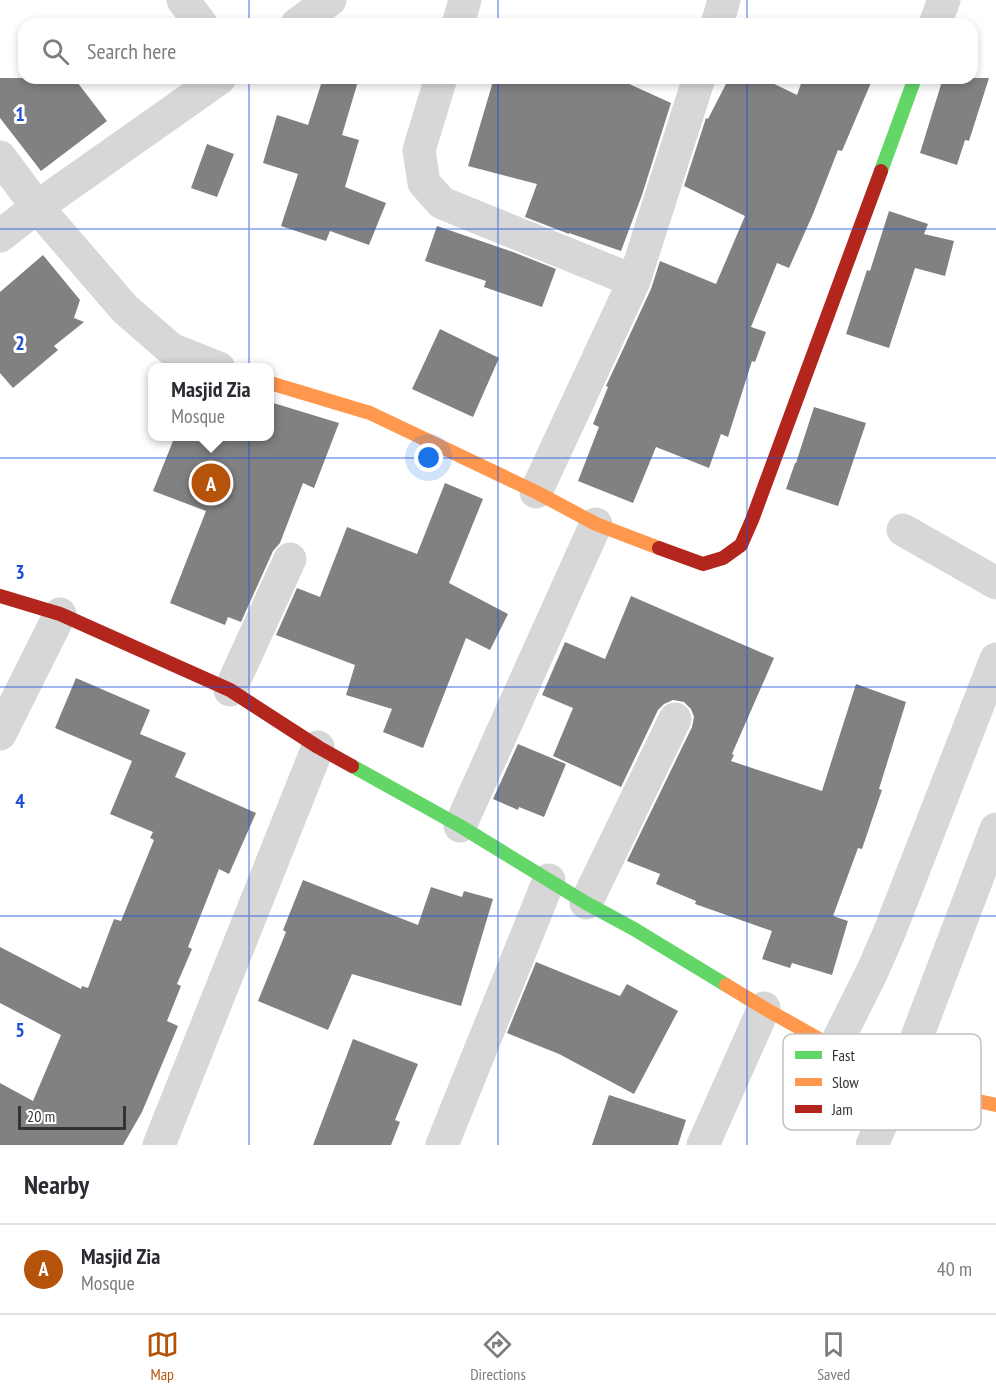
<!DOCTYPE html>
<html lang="en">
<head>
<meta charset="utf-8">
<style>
	:root { --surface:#fff; --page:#f2f2f3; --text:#2b2b33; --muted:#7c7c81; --line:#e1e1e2; --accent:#b45309 }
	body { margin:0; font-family:"PT Sans Narrow",sans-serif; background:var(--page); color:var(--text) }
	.scale { position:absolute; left:18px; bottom:15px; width:108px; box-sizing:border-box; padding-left:6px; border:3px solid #333; border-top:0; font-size:16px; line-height:21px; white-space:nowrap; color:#333; -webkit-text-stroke:4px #fff; paint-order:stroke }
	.you { position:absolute; left:429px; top:458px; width:21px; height:21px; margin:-15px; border:4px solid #fff; border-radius:50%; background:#1a73e8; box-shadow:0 0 0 9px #1a73e833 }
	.badge { display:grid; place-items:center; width:39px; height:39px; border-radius:50%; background:var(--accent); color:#fff; font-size:20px; font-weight:700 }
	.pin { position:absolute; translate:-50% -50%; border:3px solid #fff; box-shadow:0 2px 6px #0006 }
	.popup { position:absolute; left:148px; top:363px; width:126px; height:78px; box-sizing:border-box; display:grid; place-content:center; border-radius:12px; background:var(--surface); filter:drop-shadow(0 2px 4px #0005); font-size:20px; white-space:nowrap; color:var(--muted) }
	.popup b { font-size:22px; color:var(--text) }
	.popup::after { content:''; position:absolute; left:50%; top:100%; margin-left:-12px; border:12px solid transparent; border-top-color:var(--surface) }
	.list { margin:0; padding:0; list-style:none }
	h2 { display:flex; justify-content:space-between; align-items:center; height:78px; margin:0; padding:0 24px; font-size:26px }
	h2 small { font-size:20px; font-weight:400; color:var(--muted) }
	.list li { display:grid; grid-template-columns:39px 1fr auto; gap:18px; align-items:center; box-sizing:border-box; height:90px; padding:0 24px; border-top:2px solid var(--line) }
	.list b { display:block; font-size:22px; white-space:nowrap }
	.list p { margin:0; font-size:20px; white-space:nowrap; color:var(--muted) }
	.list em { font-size:20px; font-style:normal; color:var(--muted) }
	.icon { flex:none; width:33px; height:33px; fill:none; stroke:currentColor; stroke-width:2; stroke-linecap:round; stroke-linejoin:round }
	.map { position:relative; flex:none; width:996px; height:1145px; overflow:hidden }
	.search { position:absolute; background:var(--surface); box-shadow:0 3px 9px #0003; left:18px; right:18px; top:18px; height:66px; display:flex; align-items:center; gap:15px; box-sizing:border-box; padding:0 21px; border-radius:18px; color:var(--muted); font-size:22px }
	.sheet { height:168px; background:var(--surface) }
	nav { display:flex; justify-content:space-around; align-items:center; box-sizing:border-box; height:84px; border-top:2px solid var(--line); background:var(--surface); font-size:16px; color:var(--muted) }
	nav a { display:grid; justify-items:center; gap:3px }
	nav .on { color:var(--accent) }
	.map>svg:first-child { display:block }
	.building { fill:#818181 }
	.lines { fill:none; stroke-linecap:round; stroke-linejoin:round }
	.street { stroke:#d7d7d7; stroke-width:33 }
	.fast { stroke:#63d668; stroke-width:14 }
	.slow { stroke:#ff974d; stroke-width:14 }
	.jam { stroke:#b3261e; stroke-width:14 }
	.grid { fill:none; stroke:#1d4ed8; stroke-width:1.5; stroke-opacity:0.55 }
	.key { fill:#fff; stroke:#c2c2c2; stroke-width:1.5 }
	.key-label { font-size:16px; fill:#333 }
	.grid-label { font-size:20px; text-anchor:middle; font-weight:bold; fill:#1d4ed8; stroke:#fff; stroke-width:6; stroke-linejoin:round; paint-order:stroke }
</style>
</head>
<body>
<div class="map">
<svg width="996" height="1145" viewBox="0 0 996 1145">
	<rect width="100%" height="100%" fill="#fff"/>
	<!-- building -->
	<path class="building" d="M0,78H74L107,121L41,171L0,118Z
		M323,78H359L342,135L359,140L345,187L386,203L369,245L330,231L326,241L281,226L298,174L263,163L277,115L308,125Z
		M494,78H616L671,103L642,195L621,251L569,233V234L525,217L537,184L468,166Z
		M729,78H762L797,95L803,78H873L842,151L838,150L813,214L789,268L777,263L751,327L766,332L755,362L752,361L728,437L721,434L709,468L656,447L633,503L578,481L599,427L593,424L608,387L606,386L651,289L660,261L716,284L745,216L684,186L706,118L708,119Z
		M943,78H989L969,141L965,140L957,165L920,153Z
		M207,144L234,154L217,197L191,188Z
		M889,211L928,224L924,234L954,241L945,276L915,268L889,348L846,334L867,270L870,271Z
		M437,226L513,252L556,269L542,307L484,287L486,281L425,261Z
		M43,255L80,300L74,318L84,322L54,346L58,350L13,388L0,373V292Z
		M440,329L499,358L473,417L412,389Z
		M270,402L339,423L314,488L303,483L280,543L273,551L241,622L228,617L225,625L170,603L206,511L153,491L175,436H270Z
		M814,407L866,423L838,506L786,489L795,463H796Z
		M445,483L483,499L449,583L508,614L490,650L466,638L423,748L383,732L392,709L346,695L355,665L276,635L297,588L320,597L347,527L417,554Z
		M631,596L774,658L732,754L734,755L731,761L822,791L856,684L906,702L879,789L882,790L862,849L858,848L833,916L848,921L832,975L792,963L790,968L762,959L772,931L695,904L696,901L656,884L660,874L627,861L692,727L694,717L691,709L684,702L673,700L664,704L658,710L621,787L553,756L573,708L542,695L565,642L605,659Z
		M76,678L150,710L140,734L186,753L175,777L256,813L229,874L219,869L188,947L192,949L177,984L181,986L167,1021L178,1026L142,1112L123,1145H0V1083L33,1101L61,1035L0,1003V947L81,989L82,986L88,988L114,919L121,921L154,840L150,838L153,832L110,814L132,761L55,728Z
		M518,744L566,764L544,817L519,807L518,810L493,799Z
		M303,880L418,925L431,887L462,897L464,891L493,899L461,1006L352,974L328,1030L258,1001L286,932L283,930Z
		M536,962L620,996L627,984L678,1011L634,1094L559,1054L507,1033Z
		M353,1039L418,1064L395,1120L400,1122L391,1145H313Z
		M609,1095L686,1120L678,1145H592Z"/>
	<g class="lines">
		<!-- street -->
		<path class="street" d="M183,0L201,24
			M297,24L330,0
			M458,24L465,0
			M717,24L724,0
			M935,24L944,0
			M441,78L419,150L424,183L442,203L634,281
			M0,157L37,207L125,309L171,349L219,368
			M0,236L37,207L220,78
			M536,492L634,281L699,78
			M903,530L996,583
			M230,690L290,559
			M0,734L60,614
			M460,826L596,524
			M586,903L675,719
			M834,1048L872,972L889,933L996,659
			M159,1145L318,747
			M442,1145L549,880
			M703,1145L764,1008
			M872,1145L899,1084L996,829"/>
		<!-- fast -->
		<path class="fast" d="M881,171L915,78
			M352,766L460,826L586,903L634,929L726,985"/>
		<!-- slow -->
		<path class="slow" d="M270,383L370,413L536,492L596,524L659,548
			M726,985L764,1008L899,1084L996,1105"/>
		<!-- jam -->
		<path class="jam" d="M659,548L703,564L723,558L741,545L752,520L881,171
			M0,596L60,614L230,690L318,747L352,766"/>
	</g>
	<!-- grid -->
	<path class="grid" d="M249,0V24M498,0V24M747,0V24M249,78V1145M498,78V1145M747,78V1145M0,229H996M0,458H996M0,687H996M0,916H996"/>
	<!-- legend -->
	<rect x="783" y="1034" width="198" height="96" rx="9" class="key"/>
	<rect x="795" y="1051" width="27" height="8" fill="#63d668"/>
	<rect x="795" y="1078" width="27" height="8" fill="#ff974d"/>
	<rect x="795" y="1105" width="27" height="8" fill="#b3261e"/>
	<g class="key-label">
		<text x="832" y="1061">Fast</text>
		<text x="832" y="1088">Slow</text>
		<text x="832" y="1115">Jam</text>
	</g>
	<g class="grid-label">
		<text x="20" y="121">1</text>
		<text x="20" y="350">2</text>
		<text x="20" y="579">3</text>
		<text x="20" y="808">4</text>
		<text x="20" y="1037">5</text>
	</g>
</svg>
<div class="scale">20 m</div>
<div class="you"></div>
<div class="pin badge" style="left:211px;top:483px">A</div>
<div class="popup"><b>Masjid Zia</b>Mosque</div>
<div class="search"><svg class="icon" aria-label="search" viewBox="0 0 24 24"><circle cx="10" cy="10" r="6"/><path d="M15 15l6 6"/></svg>Search here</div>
</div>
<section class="sheet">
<h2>Nearby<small></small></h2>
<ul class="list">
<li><span class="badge">A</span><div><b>Masjid Zia</b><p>Mosque</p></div><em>40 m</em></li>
</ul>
</section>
<nav>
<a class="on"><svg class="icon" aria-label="map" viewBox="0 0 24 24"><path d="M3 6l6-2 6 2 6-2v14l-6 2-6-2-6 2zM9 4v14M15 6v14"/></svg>Map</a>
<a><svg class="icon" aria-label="directions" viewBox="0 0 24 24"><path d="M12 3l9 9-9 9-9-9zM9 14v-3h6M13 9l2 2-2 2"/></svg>Directions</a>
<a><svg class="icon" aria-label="saved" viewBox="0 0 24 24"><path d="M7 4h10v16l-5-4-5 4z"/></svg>Saved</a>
</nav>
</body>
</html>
